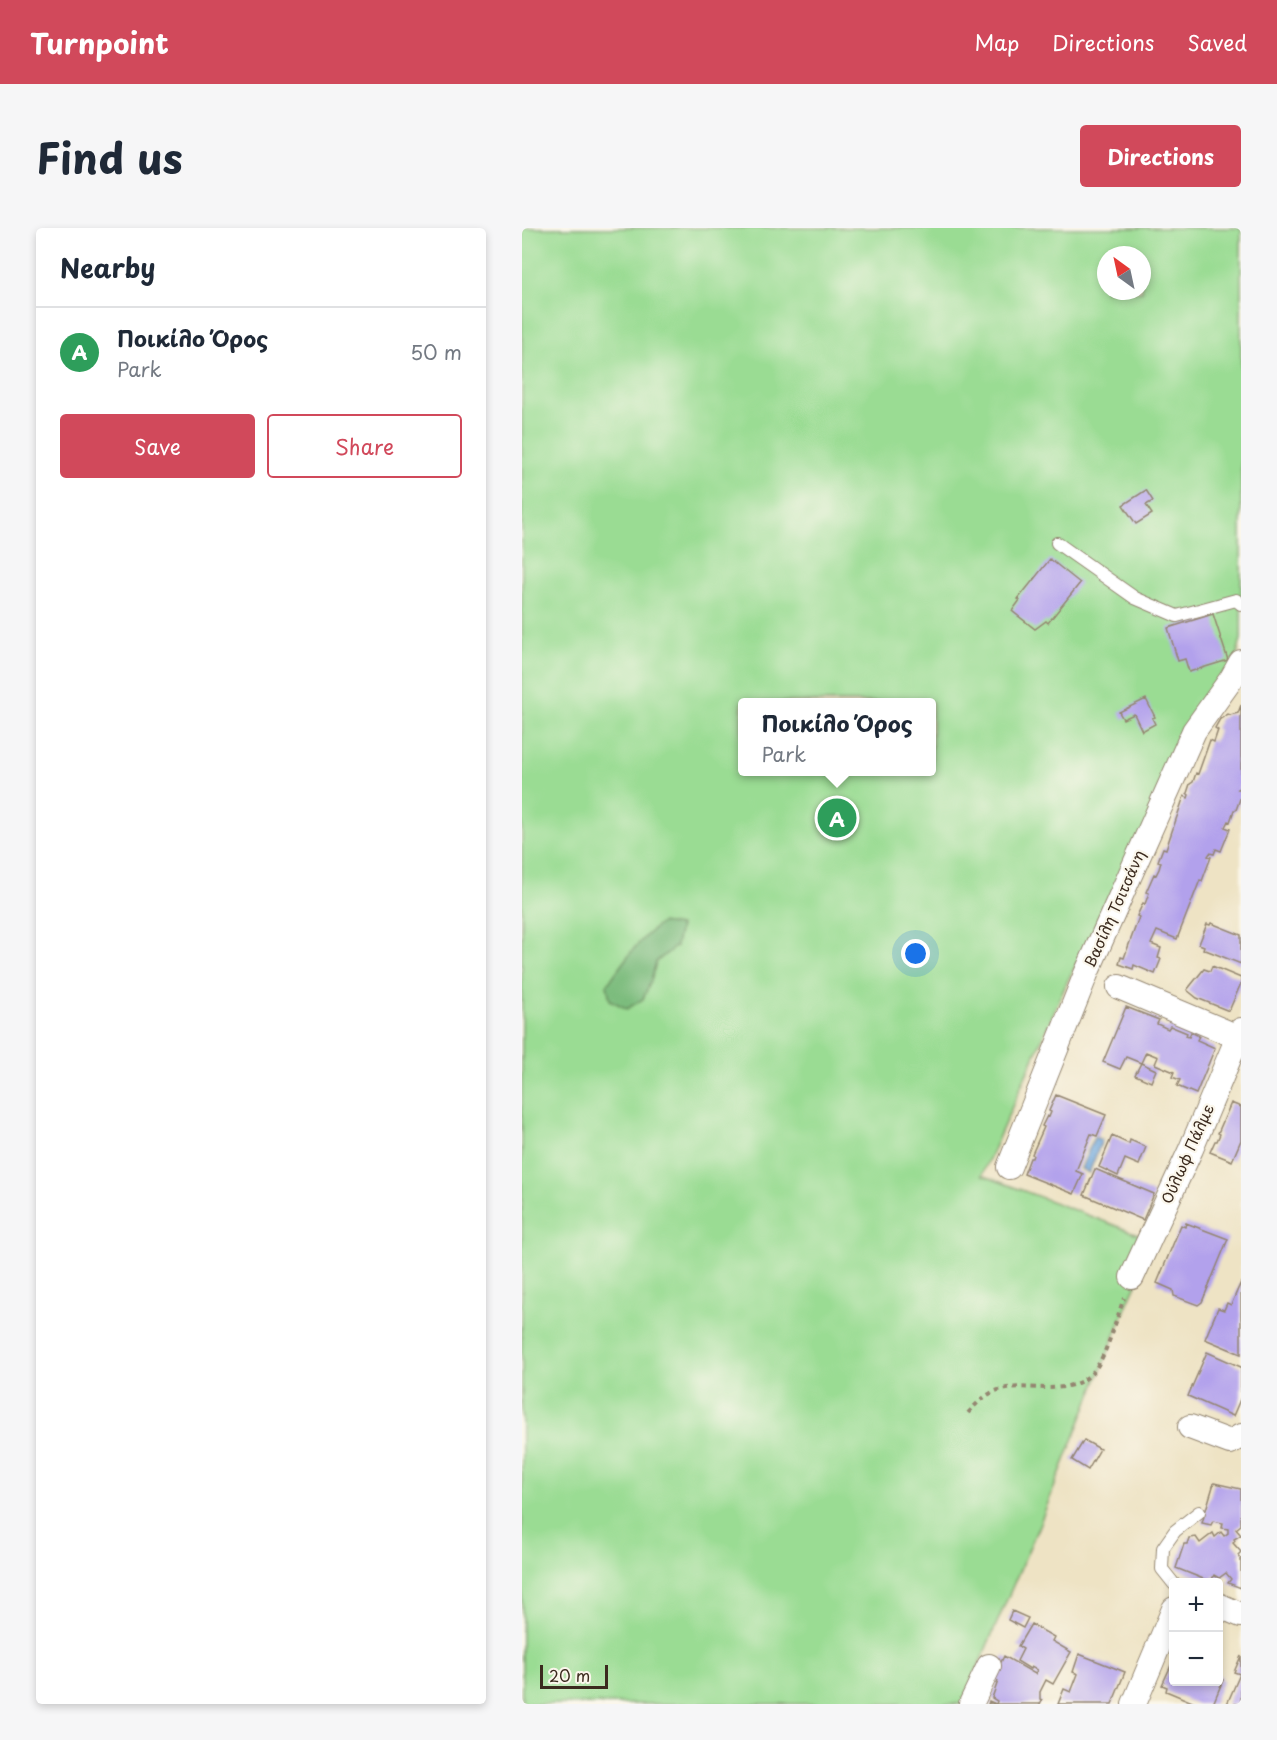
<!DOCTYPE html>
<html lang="en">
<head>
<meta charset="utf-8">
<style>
	:root { --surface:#fff; --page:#f6f6f7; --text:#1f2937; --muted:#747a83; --line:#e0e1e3; --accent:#d1495b }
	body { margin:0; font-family:"Playpen Sans",sans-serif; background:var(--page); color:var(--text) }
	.controls { position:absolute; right:18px; bottom:18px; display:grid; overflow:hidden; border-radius:6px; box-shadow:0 3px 9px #0003 }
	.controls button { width:54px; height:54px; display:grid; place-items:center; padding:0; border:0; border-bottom:2px solid var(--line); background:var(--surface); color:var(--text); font:30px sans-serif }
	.compass { position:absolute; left:575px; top:18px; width:54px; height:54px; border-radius:50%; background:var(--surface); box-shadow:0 3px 9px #0003; rotate:327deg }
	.scale { position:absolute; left:18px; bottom:15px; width:68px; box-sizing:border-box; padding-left:6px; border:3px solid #3b2a1e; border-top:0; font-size:16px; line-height:21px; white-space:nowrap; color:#3b2a1e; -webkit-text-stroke:4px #fbf7ec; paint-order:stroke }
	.you { position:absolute; left:394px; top:726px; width:21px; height:21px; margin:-15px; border:4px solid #fff; border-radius:50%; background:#1a73e8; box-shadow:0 0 0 9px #1a73e833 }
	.badge { display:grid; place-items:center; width:39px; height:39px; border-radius:50%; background:var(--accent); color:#fff; font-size:20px; font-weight:700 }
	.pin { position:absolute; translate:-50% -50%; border:3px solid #fff; box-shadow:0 2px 6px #0006 }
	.popup { position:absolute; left:216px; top:470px; width:198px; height:78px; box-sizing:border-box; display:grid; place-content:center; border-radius:6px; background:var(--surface); filter:drop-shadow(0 2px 4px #0005); font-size:20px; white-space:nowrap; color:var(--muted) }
	.popup b { font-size:22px; color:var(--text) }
	.popup::after { content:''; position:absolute; left:50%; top:100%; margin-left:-12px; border:12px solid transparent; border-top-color:var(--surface) }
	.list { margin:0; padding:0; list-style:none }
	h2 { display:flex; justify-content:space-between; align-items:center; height:78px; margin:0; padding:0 24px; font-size:26px }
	h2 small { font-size:20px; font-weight:400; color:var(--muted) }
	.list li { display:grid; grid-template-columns:39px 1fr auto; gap:18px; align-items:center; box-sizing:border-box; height:90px; padding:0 24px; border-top:2px solid var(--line) }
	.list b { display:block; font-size:22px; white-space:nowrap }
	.list p { margin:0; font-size:20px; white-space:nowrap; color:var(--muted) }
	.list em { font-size:20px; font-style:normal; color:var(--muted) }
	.actions { display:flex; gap:12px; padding:18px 24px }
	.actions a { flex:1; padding:14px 0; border:2px solid var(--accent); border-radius:6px; text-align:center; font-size:21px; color:var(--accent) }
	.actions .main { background:var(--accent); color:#fff }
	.map { position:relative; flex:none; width:719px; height:1476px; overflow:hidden; border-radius:6px }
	header { display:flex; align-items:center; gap:36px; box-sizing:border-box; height:84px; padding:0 30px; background:var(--accent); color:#fff }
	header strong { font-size:28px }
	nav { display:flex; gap:33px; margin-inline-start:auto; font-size:21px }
	.intro { display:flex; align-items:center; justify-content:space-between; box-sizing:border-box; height:144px; padding:0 36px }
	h1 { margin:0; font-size:42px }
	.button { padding:15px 27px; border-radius:6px; background:var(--accent); color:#fff; font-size:21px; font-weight:700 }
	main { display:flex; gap:36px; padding:0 36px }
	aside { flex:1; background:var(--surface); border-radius:6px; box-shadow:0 3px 9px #0003 }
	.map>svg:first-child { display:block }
	.green { fill:#9adc93; stroke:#6a8358; stroke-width:1.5; fill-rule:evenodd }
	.forest { fill:#7bbc7d; stroke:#5b734e; stroke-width:1.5 }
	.water { fill:#6ca5db; stroke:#54687c; stroke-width:1.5 }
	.building { fill:#b2a1ec }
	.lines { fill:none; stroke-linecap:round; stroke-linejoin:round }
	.service-casing { stroke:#948671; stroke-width:14 }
	.minor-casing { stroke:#948671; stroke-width:26 }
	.path { stroke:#948671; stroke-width:4; stroke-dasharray:4.5 4.5; stroke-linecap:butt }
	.service { stroke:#fff; stroke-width:12 }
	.minor { stroke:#fff; stroke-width:24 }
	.labels { text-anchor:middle; stroke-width:4.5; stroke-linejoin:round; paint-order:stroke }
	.street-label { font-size:15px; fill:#3b2a1e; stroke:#fbf7ec }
</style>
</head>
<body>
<header>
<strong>Turnpoint</strong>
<nav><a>Map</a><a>Directions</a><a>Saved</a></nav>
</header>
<div class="intro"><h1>Find us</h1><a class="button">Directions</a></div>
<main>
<aside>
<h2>Nearby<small></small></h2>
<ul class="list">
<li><span class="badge" style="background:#2e9e5b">A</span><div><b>Ποικίλο Όρος</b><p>Park</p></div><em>50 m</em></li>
</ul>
<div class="actions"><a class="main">Save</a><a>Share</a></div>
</aside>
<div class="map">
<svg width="719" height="1476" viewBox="0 0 719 1476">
	<rect width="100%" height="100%" fill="#fbf7ec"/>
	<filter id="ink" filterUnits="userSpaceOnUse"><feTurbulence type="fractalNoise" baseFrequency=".0167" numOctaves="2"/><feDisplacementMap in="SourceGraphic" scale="12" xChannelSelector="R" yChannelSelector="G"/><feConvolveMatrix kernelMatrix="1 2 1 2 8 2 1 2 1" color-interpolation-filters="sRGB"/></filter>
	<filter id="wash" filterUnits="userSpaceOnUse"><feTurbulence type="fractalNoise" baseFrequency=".008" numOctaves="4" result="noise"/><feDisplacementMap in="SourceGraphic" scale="24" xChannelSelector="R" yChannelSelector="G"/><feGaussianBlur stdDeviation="1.35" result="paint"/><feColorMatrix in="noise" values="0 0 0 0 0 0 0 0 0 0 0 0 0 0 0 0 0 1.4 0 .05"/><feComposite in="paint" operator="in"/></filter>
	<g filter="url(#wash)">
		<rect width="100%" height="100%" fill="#eee3c4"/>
		<!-- green -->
		<path class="green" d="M0,0H719V411L715,427L546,752L460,947L634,1013L607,1072L518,1295L440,1476H0ZM584,27H620V63H584ZM220,474H410V544H220Z"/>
		<!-- forest -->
		<path class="forest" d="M139,695L158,698L154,718L134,734L129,753L121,771L105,781L88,772L85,757C102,733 115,713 139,695Z"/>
		<!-- water -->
		<path class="water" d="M572,909L580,912L567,945L559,941Z"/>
		<g id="blocks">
			<!-- building -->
			<path class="building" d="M624,262L631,273L624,277L630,286L614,296L601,277Z
				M528,331L558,355L526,395L524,393L513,401L490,383L498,372L496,371Z
				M691,386L706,432L667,444L663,431L656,433L646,400Z
				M624,471L633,489L630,490L633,496L620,503L612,486L601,491L597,484Z
				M719,477V557L716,561H719V568L714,582H712L708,594L706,593L703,599L708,601L699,623L694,621L692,626L688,625L686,628L689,629L680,653L678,652L655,711L635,703L629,716L639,720L636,730L639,731L633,746L612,737L611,741L597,736L599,729L602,730L617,689L615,688L621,675L623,676L627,665L624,664L632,646L634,647L637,641L639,634L636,633L641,620L644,621L662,568L666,570L667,567L665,565L668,556L671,554L674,545L676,546L688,512L692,514L696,502L693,500L698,491L706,486L708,487L716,485Z
				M689,695L719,707V736L681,721L682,718L677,716L685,696L688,697Z
				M690,738L719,750V755L707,783L675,770L665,762L682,741L688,743Z
				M604,779L637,792L635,796L646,801L648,798L665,805L664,808L667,809L669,804L677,808L675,812L693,820L674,866L655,858L658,852L650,849L652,844L633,836L636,829L624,824L619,835L604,829L598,841L581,834Z
				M619,835L634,842L629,854L613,847Z
				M534,867L584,887L575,908L569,906L554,943L561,946L552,966L502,946L508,930H510L511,927L510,926L522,899L520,898L525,888L527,889L529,884L527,883Z
				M709,875L719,879V912L710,933L688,924L693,913H695L698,906L696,905Z
				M590,908L607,916L608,912L624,919L617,937L603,931L596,948L577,939Z
				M573,941L632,966L621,992L562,967Z
				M664,995L706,1011L680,1074L676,1077L652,1068L651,1062L635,1055L659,997L663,999Z
				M719,1054V1126L683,1111L696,1080L702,1082L705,1075L709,1077Z
				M685,1124L719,1139V1169L711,1188L666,1168Z
				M562,1212L578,1221L566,1242L550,1232Z
				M692,1255L719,1261V1297L714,1301L719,1307L712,1311L713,1313L711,1315L719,1324L716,1327L719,1331V1360L706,1355L709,1351L704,1345L697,1350L692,1347L689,1354L654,1340L662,1316H665L667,1310L674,1309L678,1315L691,1305L693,1309L699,1304L702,1308L706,1305V1301L700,1300L701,1295L691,1293L689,1297L680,1295Z
				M490,1383L506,1390L501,1400L486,1392Z
				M509,1396L532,1409L530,1413L549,1424L531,1456L524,1452L518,1464V1471L520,1472L518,1476H466L467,1473L474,1476L475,1473L470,1470L476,1453L471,1451L482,1428L513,1446L515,1442L509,1439L508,1441L495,1433L501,1421L496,1418Z
				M557,1426L603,1444L590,1476H536L542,1461L549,1464L556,1446L551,1444Z
				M719,1428V1476H705L718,1446L712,1444Z
				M652,1431V1454H696V1447L699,1448L698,1451L701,1452L691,1476H675L644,1463L645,1459L640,1457Z"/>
		</g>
	</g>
	<g filter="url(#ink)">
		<use href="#blocks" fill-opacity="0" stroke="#948671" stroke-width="1.5"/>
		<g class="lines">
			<defs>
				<path id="service" d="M535,315L613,370L655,388L714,372L719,376
					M652,1356L640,1341L641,1320L653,1303L677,1284"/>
				<path id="minor" d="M597,759L716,809
					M487,939L564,746L672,503L710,450L719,434
					M610,1049L669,921L719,802
					M668,1199L708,1214L719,1208
					M696,1377L719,1387
					M449,1476L467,1438
					M612,1476L652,1381"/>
			</defs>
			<!-- service casing -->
			<use href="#service" class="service-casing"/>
			<!-- minor casing -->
			<use href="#minor" class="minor-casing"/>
			<!-- path -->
			<path class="path" d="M446,1185C454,1176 461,1169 471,1164C499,1151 542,1172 569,1146C583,1133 595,1089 602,1070"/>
			<!-- service -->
			<use href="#service" class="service"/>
			<!-- minor -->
			<use href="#minor" class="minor"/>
		</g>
	</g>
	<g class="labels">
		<!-- street labels -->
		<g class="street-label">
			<text transform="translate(593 681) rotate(-66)" y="5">Βασίλη Τσιτσάνη</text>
			<text transform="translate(666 926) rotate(-66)" y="5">Ούλωφ Πάλμε</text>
		</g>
	</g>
</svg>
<div class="controls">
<button>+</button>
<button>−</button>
</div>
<svg class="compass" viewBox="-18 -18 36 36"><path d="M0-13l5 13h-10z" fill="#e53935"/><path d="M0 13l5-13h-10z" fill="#747a83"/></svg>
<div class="scale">20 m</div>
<div class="you"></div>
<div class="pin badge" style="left:315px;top:590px;background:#2e9e5b">A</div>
<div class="popup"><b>Ποικίλο Όρος</b>Park</div>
</div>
</main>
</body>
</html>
